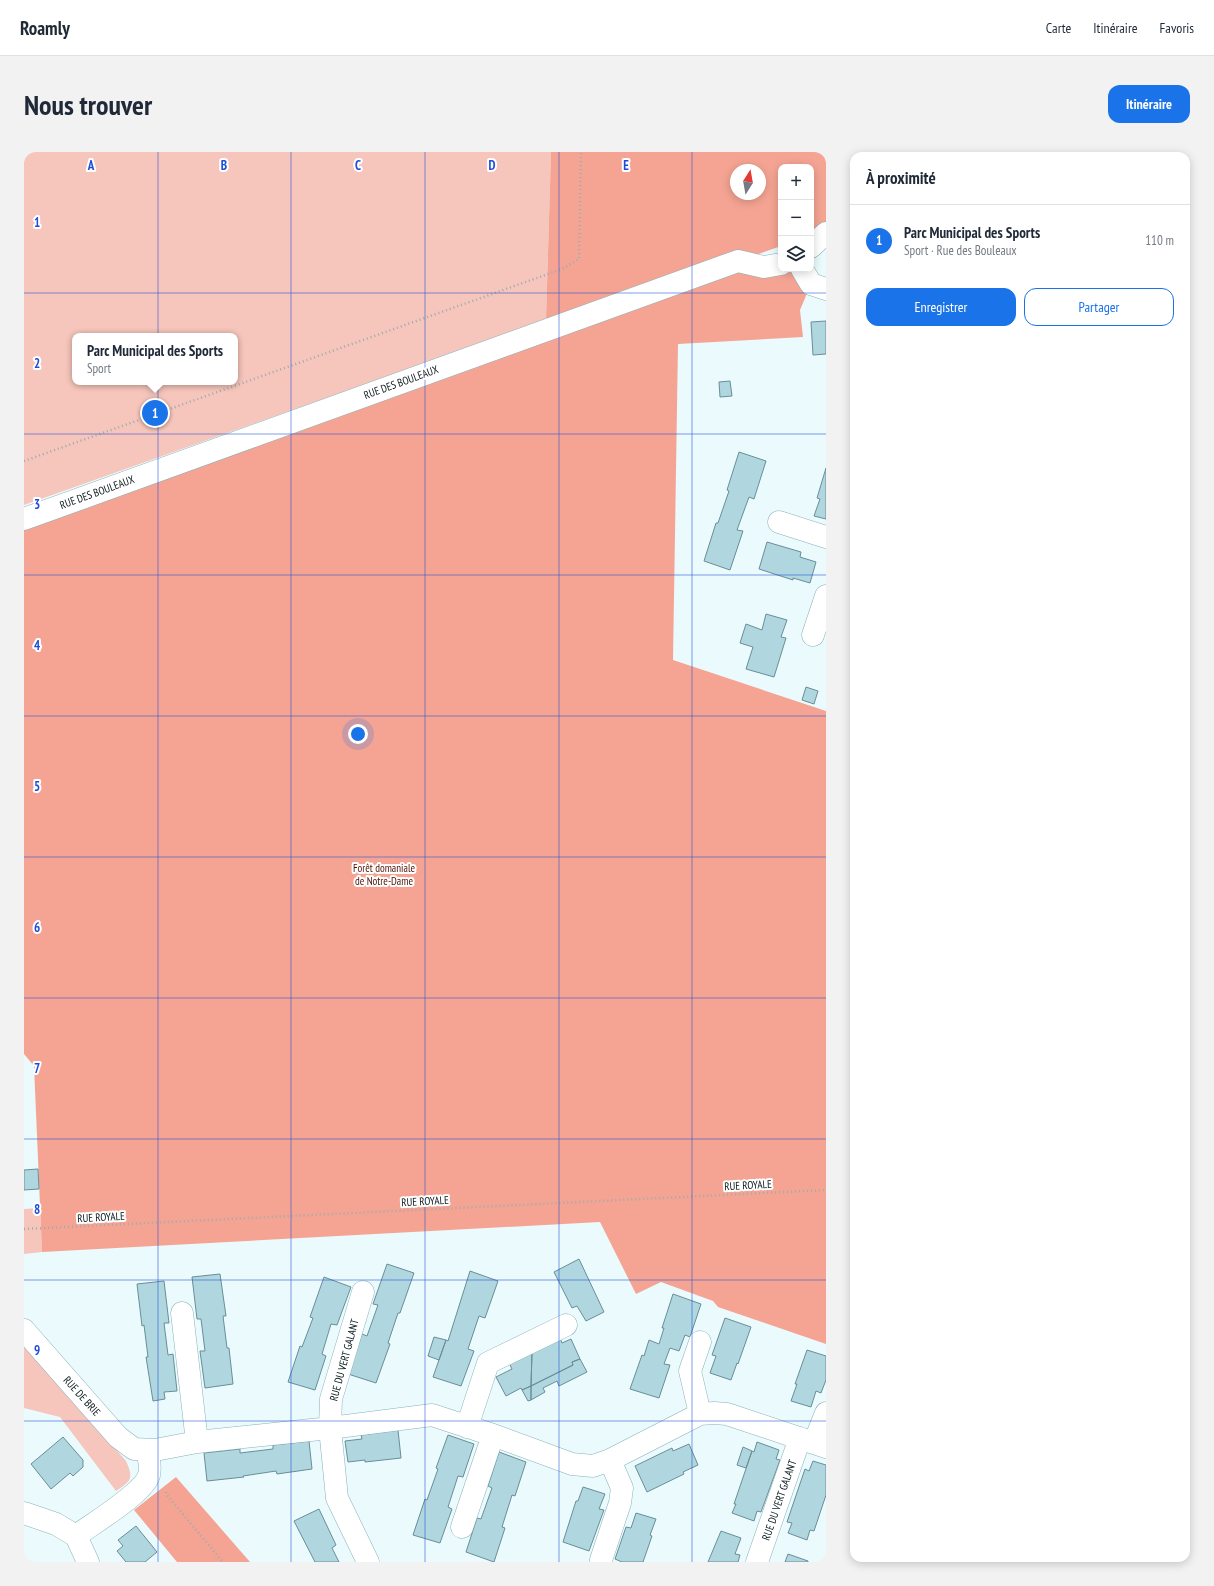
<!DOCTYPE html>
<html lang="fr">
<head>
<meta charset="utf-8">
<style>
	:root { --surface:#fff; --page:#f2f2f3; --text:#1f2937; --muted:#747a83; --line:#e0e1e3; --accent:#1a73e8 }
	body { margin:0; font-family:"PT Sans Narrow",sans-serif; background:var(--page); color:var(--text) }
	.controls { position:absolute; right:12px; top:12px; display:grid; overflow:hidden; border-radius:8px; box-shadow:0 2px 10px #0003 }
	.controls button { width:36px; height:36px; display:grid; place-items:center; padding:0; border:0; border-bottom:1px solid var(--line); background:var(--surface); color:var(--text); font:20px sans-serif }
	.compass { position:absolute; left:706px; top:12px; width:36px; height:36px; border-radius:50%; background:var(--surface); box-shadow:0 2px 10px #0003; rotate:11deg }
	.you { position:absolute; left:334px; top:582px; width:14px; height:14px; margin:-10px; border:3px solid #fff; border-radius:50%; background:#1a73e8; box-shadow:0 0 0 6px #1a73e833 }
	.badge { display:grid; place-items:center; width:26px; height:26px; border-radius:50%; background:var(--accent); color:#fff; font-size:13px; font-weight:700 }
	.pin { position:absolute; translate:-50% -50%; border:2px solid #fff; box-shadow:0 1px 4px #0006 }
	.popup { position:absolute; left:48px; top:181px; width:166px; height:52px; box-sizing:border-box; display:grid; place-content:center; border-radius:8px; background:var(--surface); filter:drop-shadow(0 1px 3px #0005); font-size:13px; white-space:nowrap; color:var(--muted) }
	.popup b { font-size:15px; color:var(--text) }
	.popup::after { content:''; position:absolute; left:50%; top:100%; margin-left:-8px; border:8px solid transparent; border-top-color:var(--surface) }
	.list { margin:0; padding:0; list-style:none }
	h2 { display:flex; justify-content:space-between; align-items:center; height:52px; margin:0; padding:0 16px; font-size:17px }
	h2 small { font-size:13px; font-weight:400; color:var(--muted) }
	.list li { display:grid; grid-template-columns:26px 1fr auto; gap:12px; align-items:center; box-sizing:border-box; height:72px; padding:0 16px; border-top:1px solid var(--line) }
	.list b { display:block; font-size:15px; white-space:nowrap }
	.list p { margin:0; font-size:13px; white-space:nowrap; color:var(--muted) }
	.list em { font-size:13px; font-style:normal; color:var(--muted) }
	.actions { display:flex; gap:8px; padding:12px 16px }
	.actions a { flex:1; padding:9px 0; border:1px solid var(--accent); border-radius:12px; text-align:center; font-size:14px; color:var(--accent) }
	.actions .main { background:var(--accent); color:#fff }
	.icon { flex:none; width:22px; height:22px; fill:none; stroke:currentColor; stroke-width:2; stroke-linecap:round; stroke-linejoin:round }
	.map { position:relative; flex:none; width:802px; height:1410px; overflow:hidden; border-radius:12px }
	header { display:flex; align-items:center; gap:24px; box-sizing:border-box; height:56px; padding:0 20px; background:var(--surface); border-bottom:1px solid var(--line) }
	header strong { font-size:19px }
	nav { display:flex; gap:22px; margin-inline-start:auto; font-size:14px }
	.intro { display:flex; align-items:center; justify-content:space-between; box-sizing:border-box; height:96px; padding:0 24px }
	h1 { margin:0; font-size:28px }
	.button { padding:10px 18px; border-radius:12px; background:var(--accent); color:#fff; font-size:14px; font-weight:700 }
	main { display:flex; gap:24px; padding:0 24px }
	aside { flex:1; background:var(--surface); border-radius:12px; box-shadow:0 2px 10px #0003 }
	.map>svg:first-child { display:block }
	.green { fill:#f6c5bb; fill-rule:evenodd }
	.forest { fill:#f5a493; fill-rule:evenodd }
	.building { fill:#b0d7e0; stroke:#698e97 }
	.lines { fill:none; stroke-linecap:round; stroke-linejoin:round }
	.street-casing { stroke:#8ab1b9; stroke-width:23 }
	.path { stroke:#9cacaf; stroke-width:2.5; stroke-dasharray:1 3; stroke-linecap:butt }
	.street { stroke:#fff; stroke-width:22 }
	.grid { fill:none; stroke:#1d4ed8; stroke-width:1; stroke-opacity:0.55 }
	.labels { text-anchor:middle; stroke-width:4; stroke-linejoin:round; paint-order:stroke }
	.street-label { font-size:11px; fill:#09181b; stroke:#fff }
	.park-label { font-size:11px; fill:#4e1106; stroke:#fff }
	.grid-label { font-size:13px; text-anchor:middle; font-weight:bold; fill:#1d4ed8; stroke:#fff; stroke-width:4; stroke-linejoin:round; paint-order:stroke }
</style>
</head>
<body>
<header>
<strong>Roamly</strong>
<nav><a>Carte</a><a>Itinéraire</a><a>Favoris</a></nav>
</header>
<div class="intro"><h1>Nous trouver</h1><a class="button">Itinéraire</a></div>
<main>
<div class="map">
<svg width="802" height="1410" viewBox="0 0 802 1410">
	<rect width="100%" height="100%" fill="#eafafd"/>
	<!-- green -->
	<path class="green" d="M0,0H527L522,168L0,353ZM51,184H211V230H51Z
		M16,1056L18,1100L0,1102V1057Z
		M0,1193L102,1309C110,1327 107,1329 92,1339L36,1265L0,1256Z"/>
	<!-- forest -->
	<path class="forest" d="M527,0H802V77L787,83V15H757V94L715,109L757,117H778L787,132L776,158L779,185L654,192L649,508L802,559V1192L694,1155L689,1149L637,1130L612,1142L576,1070L18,1100L10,914L0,902V367L522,168ZM712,18H736V42H712Z
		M152,1325L226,1410H153L110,1358Z"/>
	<!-- building -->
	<path class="building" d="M802,169V202L789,203L787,170Z
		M706,229L708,244L696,245L695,230Z
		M715,300L742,309L730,347L725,345L713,378L719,379L706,418L680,409L692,371H694L705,339L703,338Z
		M802,316V367L790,364L796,347L793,346Z
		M743,390L777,400L776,405L792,410L786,431L769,426V428L735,417Z
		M742,462L763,468L757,485L762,486L750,525L722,517L729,495L716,491L722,472L738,478Z
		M782,535L794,539L790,552L778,548Z
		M14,1017L15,1037L0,1038V1018Z
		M555,1107L580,1160L562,1169L553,1154L548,1156L530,1120Z
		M363,1112L390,1121L376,1161H374L364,1191L366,1192L352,1231L324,1222L338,1182L343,1184L354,1153L349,1152Z
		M446,1119L474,1129L461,1166L455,1164L444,1197L450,1199L437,1234L409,1225L422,1188L424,1189Z
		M196,1122L202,1164H199L203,1196H205L209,1232L181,1236L176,1199H181L177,1167H173L168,1125Z
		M300,1125L327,1135L313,1173L307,1172L298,1202L302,1204L291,1238L264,1230L276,1194L278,1195L289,1166L286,1165Z
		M140,1129L145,1171H140L144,1203L149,1202L153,1239L140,1240L141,1247L129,1249L122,1205H124L120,1173L118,1174L113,1132Z
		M649,1142L677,1152L666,1185L661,1183L655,1199L646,1196L640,1212L646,1213L635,1246L606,1237L618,1203L620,1204L625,1188L635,1192L640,1176H638Z
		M701,1166L727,1175L714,1212L713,1211L707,1228L686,1221L692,1204L688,1203Z
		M410,1185L422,1188L415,1208L404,1204Z
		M536,1186L538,1191L547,1187L556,1207L548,1210L549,1213L507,1234L508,1200Z
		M783,1198L802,1204V1228L797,1241L792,1239L787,1255L767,1249L773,1232H771Z
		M508,1200L507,1234L498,1238L497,1236L482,1244L472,1225L488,1217L485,1211Z
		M556,1207L563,1220L535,1234L533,1229L519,1236L521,1240L507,1248V1234L549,1213L548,1210Z
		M507,1234V1248L504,1249L498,1238Z
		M374,1278L377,1306L341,1310V1308L324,1310L321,1289L338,1287L337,1283Z
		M424,1283L450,1292L439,1325L434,1324L424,1355L428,1357L416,1391L389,1383L401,1347L403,1348L414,1317L412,1316Z
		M39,1285L59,1308V1315L49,1324L46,1321L27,1337L7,1312Z
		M285,1289L288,1317L253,1322L252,1319L219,1324L220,1325L183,1329L180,1301L216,1297V1301L249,1297V1293Z
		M733,1290L755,1298L752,1307L756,1308L737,1360L733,1359L730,1369L708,1361L712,1352H710L728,1299L730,1300Z
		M665,1292L674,1313L659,1320L660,1322L623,1340L611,1314L648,1296L649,1299Z
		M719,1295L728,1299L722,1316L713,1313Z
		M475,1300L502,1310L491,1344L488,1343L478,1375L481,1376L470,1410L442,1400L453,1366L457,1367L468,1336L464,1334Z
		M789,1309L802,1313V1343L790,1379L786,1378L783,1388L764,1381L768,1371L763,1370L781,1317L785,1319Z
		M559,1335L581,1342L575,1357L580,1358L565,1399L539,1390L552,1349H554Z
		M295,1357L312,1393L308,1396L315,1410H291L270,1369Z
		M612,1361L632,1367L626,1383L628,1384L619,1410H598L591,1407L602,1375L607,1376Z
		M112,1374L133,1400L121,1410H102L93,1399L99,1394L94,1388Z
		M697,1379L717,1386L711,1402L716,1403L714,1410H684Z
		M764,1402L784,1409V1410H761Z"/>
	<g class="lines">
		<defs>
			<path id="street" d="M787,95L802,81
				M778,117L787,132L802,137
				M0,367L714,109L740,115L757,112
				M755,370L802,385
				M789,483L802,444
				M339,1140L307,1247L306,1276L313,1346L344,1410
				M158,1161L173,1290
				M0,1178L94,1285L110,1297L131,1298L173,1290L306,1276L408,1263L469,1283L548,1312L569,1314L586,1308L676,1262L690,1261L703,1262L802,1295
				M676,1262L666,1219L676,1190
				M443,1275L464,1211L542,1173
				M790,1291L802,1261
				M0,1361L32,1372L52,1384C68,1372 120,1341 125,1323C127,1315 125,1306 123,1298
				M438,1375L469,1283
				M52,1384L64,1410
				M577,1408L596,1351L598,1336L586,1308
				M733,1410L776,1286"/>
		</defs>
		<!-- street casing -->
		<use href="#street" class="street-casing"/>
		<!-- path -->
		<path class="path" d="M0,309L538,117L555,107L557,0
			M0,1077L802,1038
			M142,1340V1342L199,1410"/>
		<!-- street -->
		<use href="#street" class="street"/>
	</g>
	<!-- grid -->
	<path class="grid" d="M134,0V1410M267,0V1410M401,0V1410M535,0V1410M668,0V1410M0,141H802M0,282H802M0,423H802M0,564H802M0,705H802M0,846H802M0,987H802M0,1128H802M0,1269H802"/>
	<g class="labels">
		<!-- street labels -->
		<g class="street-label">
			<text transform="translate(377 230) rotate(-20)" y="4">RUE DES BOULEAUX</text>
			<text transform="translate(73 340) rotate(-20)" y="4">RUE DES BOULEAUX</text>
			<text transform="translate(724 1033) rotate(-3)" y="4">RUE ROYALE</text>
			<text transform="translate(401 1049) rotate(-3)" y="4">RUE ROYALE</text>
			<text transform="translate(77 1065) rotate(-3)" y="4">RUE ROYALE</text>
			<text transform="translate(320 1208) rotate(-75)" y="4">RUE DU VERT GALANT</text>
			<text transform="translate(58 1244) rotate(48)" y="4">RUE DE BRIE</text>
			<text transform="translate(755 1348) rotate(-71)" y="4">RUE DU VERT GALANT</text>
		</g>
		<!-- park labels -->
		<g class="park-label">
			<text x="360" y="720">Forêt domaniale<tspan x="360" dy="13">de Notre-Dame</tspan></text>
		</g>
	</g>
	<g class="grid-label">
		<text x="67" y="18">A</text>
		<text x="200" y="18">B</text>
		<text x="334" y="18">C</text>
		<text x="468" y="18">D</text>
		<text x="602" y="18">E</text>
		<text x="13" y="75">1</text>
		<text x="13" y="216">2</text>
		<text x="13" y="357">3</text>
		<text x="13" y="498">4</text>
		<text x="13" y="639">5</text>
		<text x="13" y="780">6</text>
		<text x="13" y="921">7</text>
		<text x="13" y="1062">8</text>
		<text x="13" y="1203">9</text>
	</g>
</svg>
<div class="controls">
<button>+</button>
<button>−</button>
<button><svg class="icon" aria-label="layers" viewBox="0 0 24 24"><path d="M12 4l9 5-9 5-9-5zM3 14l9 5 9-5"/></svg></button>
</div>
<svg class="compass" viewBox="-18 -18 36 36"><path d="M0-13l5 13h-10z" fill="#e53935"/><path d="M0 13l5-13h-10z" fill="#747a83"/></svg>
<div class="you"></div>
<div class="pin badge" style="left:131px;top:261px">1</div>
<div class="popup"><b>Parc Municipal des Sports</b>Sport</div>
</div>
<aside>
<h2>À proximité<small></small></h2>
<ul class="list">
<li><span class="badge">1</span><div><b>Parc Municipal des Sports</b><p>Sport · Rue des Bouleaux</p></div><em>110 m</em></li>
</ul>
<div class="actions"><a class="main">Enregistrer</a><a>Partager</a></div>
</aside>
</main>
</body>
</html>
